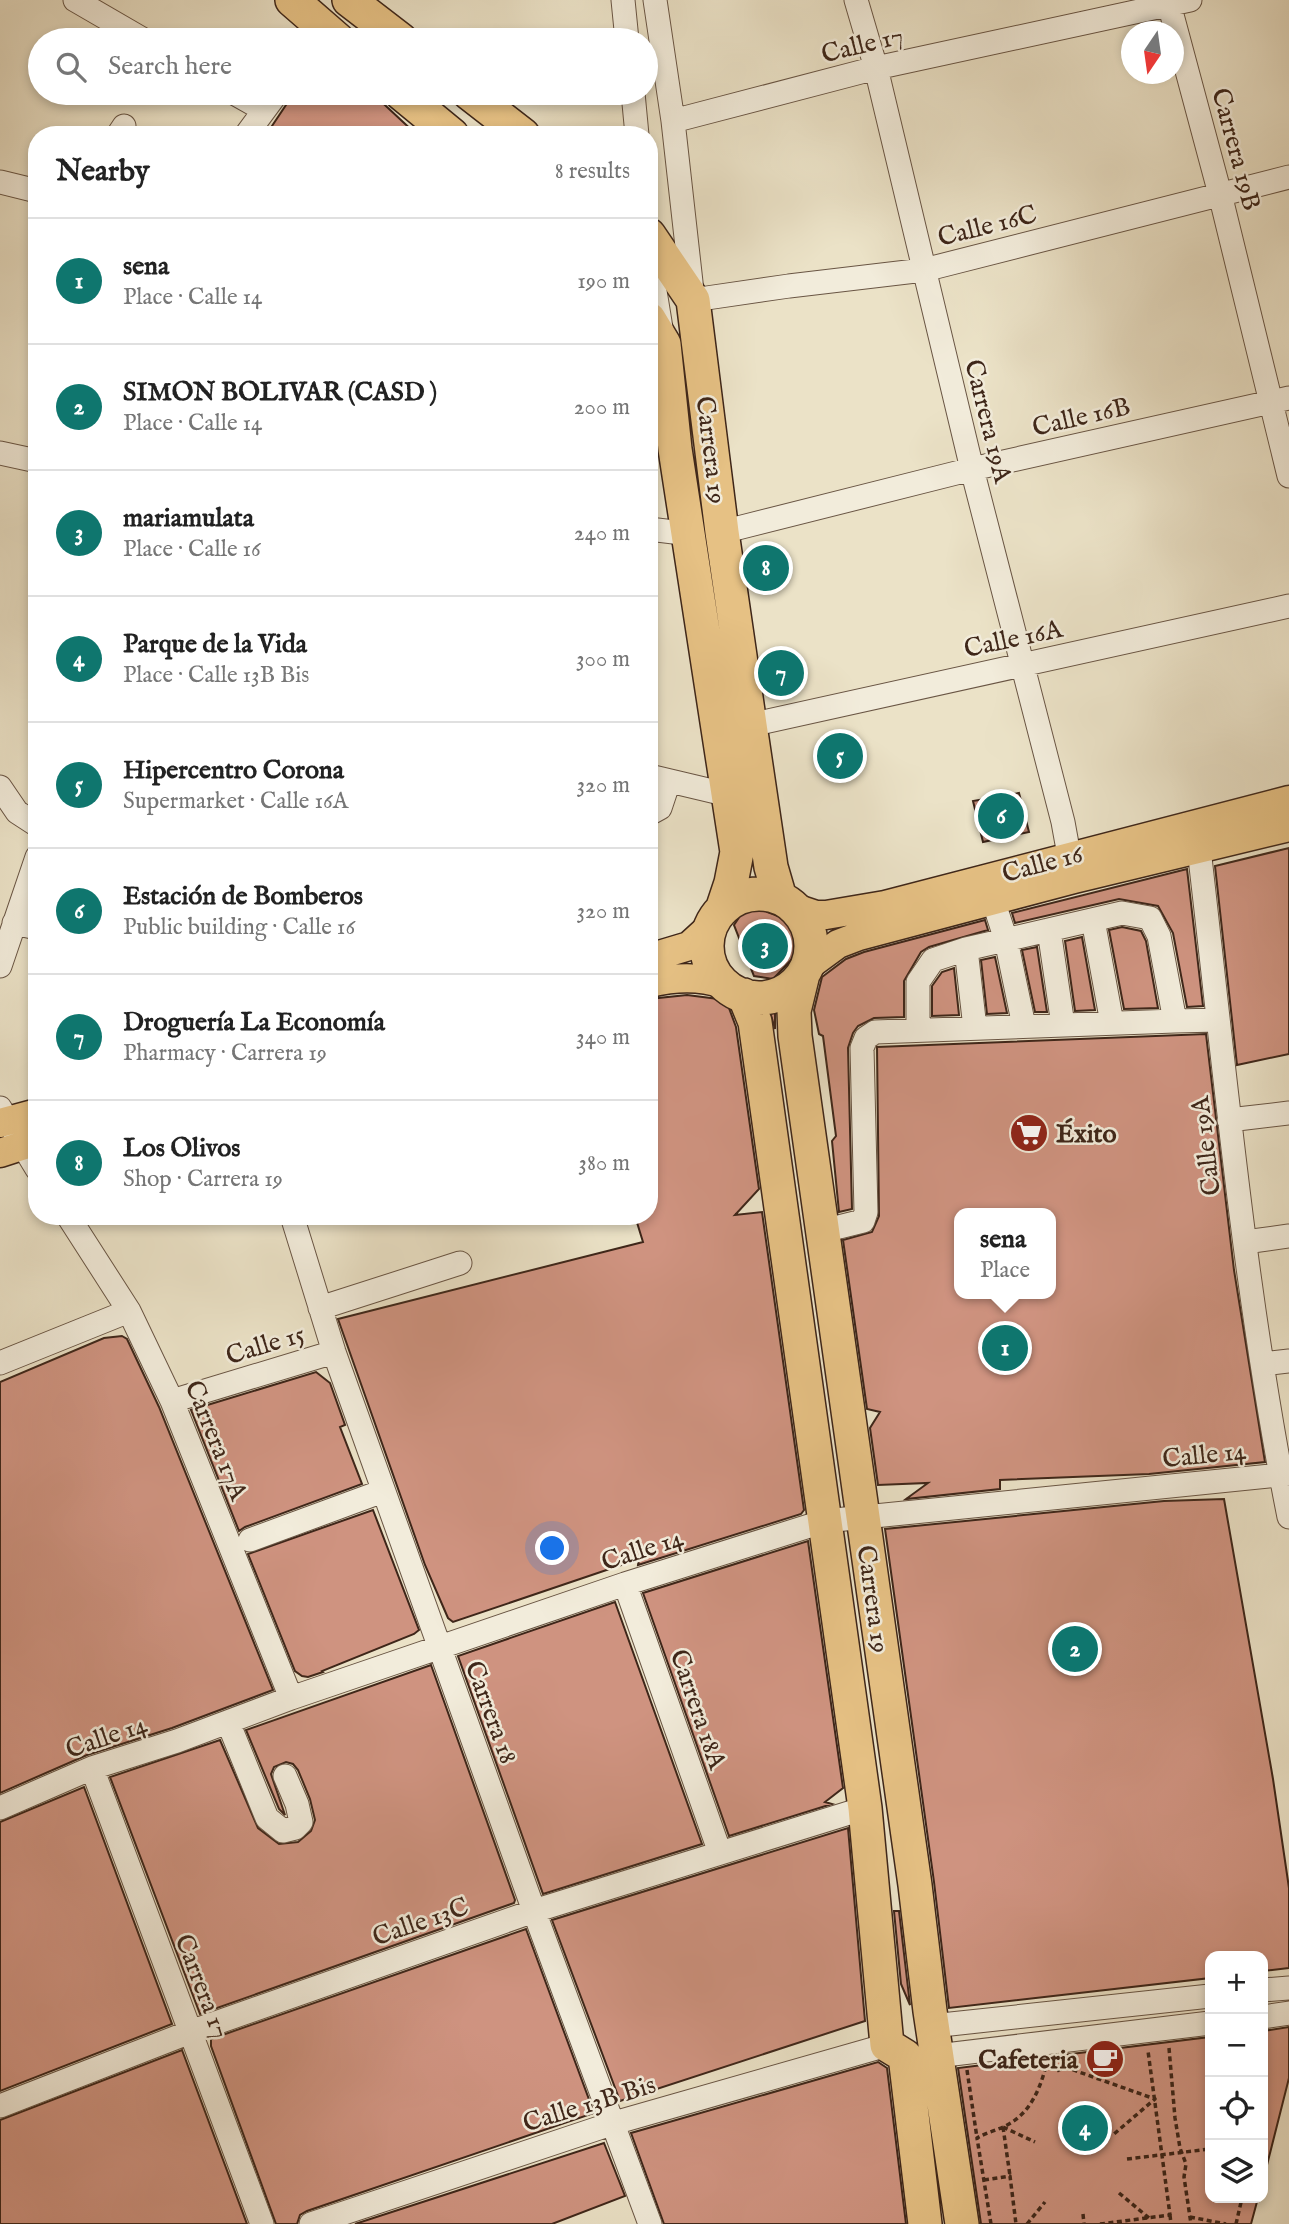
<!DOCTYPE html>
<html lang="en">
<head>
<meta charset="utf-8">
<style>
	:root { --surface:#fff; --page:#f6f6f6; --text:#222; --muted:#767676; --line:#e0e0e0; --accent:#0f766e }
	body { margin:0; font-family:"IM FELL English",serif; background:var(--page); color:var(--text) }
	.controls { position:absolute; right:21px; bottom:21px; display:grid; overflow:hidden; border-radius:14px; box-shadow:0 4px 10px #0003 }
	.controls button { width:63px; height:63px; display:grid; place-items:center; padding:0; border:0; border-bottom:2px solid var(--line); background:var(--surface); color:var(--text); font:35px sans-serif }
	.compass { position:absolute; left:1121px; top:21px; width:63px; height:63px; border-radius:50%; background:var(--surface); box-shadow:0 4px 10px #0003; rotate:193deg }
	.you { position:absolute; left:553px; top:1549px; width:24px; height:24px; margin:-18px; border:5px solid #fff; border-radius:50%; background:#1a73e8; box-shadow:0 0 0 10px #1a73e833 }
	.badge { display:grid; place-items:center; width:46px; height:46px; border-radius:50%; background:var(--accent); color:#fff; font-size:23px; font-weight:700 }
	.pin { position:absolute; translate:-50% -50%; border:4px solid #fff; box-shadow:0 2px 7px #0006 }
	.popup { position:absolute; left:954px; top:1208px; width:102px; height:91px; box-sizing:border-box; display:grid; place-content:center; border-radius:14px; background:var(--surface); filter:drop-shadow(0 2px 5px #0005); font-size:23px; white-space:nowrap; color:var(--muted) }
	.popup b { font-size:26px; color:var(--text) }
	.popup::after { content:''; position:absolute; left:50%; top:100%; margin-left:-14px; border:14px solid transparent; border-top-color:var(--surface) }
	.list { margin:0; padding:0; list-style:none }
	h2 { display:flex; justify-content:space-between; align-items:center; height:91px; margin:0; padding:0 28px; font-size:30px }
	h2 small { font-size:23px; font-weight:400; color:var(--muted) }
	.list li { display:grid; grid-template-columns:46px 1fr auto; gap:21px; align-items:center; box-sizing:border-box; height:126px; padding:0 28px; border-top:2px solid var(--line) }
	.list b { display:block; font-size:26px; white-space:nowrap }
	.list p { margin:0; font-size:23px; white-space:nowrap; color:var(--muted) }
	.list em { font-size:23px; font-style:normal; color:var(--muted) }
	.icon { flex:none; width:38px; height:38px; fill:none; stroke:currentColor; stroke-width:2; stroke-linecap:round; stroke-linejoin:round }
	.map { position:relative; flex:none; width:1289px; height:2224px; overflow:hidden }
	.search { position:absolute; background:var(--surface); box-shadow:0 4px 10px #0003; left:28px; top:28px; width:630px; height:77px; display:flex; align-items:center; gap:18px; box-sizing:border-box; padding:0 24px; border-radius:38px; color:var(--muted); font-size:26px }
	.panel { position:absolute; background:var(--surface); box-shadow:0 4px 10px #0003; left:28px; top:126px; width:630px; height:1099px; border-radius:28px }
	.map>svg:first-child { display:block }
	.building { fill:#cf9380; stroke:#3e2619; stroke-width:2; fill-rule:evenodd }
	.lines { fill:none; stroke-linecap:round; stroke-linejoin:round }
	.minor-casing { stroke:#695544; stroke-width:25 }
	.major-casing { stroke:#3e2619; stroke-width:31 }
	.highway-casing { stroke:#3e2619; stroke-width:36 }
	.path { stroke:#3e2619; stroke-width:3.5; stroke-dasharray:5 3.5; stroke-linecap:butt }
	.minor { stroke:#f2ecdb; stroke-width:23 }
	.major { stroke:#e6c184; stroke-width:28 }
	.highway { stroke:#e6c184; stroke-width:33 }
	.labels { text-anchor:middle; stroke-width:5; stroke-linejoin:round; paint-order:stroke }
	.street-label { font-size:26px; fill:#3e2619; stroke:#f2ecdb }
	.poi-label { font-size:26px; font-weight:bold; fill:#3e2619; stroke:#f2ecdb; text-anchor:start }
</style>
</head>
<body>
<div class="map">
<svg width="1289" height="2224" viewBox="0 0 1289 2224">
	<rect width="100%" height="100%" fill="#ebe2c7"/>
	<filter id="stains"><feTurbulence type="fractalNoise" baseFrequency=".00286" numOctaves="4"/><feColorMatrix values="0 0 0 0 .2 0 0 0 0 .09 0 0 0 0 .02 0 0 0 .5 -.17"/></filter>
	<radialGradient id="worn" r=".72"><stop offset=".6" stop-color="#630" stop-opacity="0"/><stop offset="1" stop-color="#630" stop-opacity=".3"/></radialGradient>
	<!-- building -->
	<path class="building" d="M294,93H372L417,135H266Z
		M1019,793L1029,832L983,842L973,801Z
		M1289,848V1054L1237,1065L1215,866Z
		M1187,869L1203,1006L1187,1007L1173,933L1158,906L1119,899L1015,923L1012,913Z
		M760,897L767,912L781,917L798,929L796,955L773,979L754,976L734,925L740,916L746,899Z
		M985,920L988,930L929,947L921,952L904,981V1017L874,1018L858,1026L853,1033L848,1048L852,1209L839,1212L832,1141L836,1136L823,1036L819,1034L814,1010L822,977L846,959L864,952Z
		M1122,927L1141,931L1146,941L1158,1008L1124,1009L1109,930Z
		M1082,937L1095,1010L1075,1011L1065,941Z
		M1037,947L1047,1012H1035L1022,950Z
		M995,957L1007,1013L987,1014L981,960Z
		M954,968L959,1015L932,1016V986L942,972Z
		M687,995L726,1000L736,1027L759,1189L735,1215L762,1212L804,1510L801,1514L638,1565L639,1559L453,1622L448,1618L425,1565L338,1319L643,1242L635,1216H649V999Z
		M778,995L775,1011V1029L766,998Z
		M1206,1034L1234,1270L1265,1462L1149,1474L1000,1480V1489L906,1499L928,1483L878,1485L870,1428L880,1412L867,1409L843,1240L872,1232L879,1216L877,1047ZM960,1213H1051V1294H960Z
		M122,1336L127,1339L159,1407L273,1690L172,1728L87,1755L0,1793V1382L104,1338Z
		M316,1372L330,1383L345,1425L340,1427L362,1484L245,1527L239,1531L191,1410Z
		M1224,1499L1273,1779L1289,1888V1968L1263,1971V1956H1210V1978L949,2008L934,1882L885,1529L1164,1501Z
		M373,1510L419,1630L414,1634L322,1671L323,1672L308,1677L302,1676L295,1671L248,1554Z
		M808,1541L843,1788L825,1802L832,1804L729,1836L643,1593Z
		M615,1602L702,1844L543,1894L458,1656Z
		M431,1665L515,1900L514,1903L200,2014L110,1777L220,1740L258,1828L279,1844L298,1842L311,1831L315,1820L310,1799L298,1770L293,1764L286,1762L274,1767L271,1774L285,1815L279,1809L246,1730Z
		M84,1787L172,2024L0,2091V1822Z
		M848,1828L865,2021L620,2101L552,1920Z
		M894,1911H899L910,2005L901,1984Z
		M526,1929L594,2113L307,2211L300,2215L297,2224H276L211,2046V2039Z
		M1289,2027V2078L1267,2165H1263V2031Z
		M1210,2037V2198H1258L1251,2224H981L958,2068Z
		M182,2050L247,2224H0V2120Z
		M878,2062L887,2068L906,2224H664L631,2133Z
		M604,2143L625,2196L552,2224H355Z"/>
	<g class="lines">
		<defs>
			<path id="minor" d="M75,0L144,40
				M623,0L627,40
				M655,0L673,121L693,300L789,286L924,270L1289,177
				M856,0L876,68L972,469L1063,822L1069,855
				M1168,0L1220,194L1289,476
				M234,93L264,110
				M633,93L637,135
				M673,121L876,68L1190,0
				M118,135L124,126
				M246,135L277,93
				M0,182L37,191
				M649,254L662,334
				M0,453L37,461
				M649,529L690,534
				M722,532L972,469L1289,398
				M750,725L1289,606
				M649,776L729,795
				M0,787L17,812L37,825
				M649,814L660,808L669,781
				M1199,849C1225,1072 1245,1297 1289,1517
				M993,900L1006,940L1024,1026
				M1093,920L1112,1023
				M14,923L37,928
				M1049,930L1063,1025
				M966,949L975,1028
				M0,966L37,857
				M1175,1021L1218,1020
				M0,1108L37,1169
				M1229,1120L1289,1113
				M68,1216L129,1311L172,1401L291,1698
				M292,1216L334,1352L534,1911L650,2224
				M823,1231L863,1221L866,1212L862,1048L866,1038L875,1032L1175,1021L1159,936L1150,918L1122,913L966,949L933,960L918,982V1030
				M1245,1242L1289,1236
				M320,1308L460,1263
				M0,1363L129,1311
				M1263,1364L1289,1361
				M172,1401L334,1352
				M250,1540L383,1491
				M625,1584L720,1853
				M228,1722L267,1818L283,1831L295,1828L301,1822L297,1804L285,1776
				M92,1768L262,2224
				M0,1808L92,1768L177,1741L291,1698L625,1584L825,1521L1289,1474
				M1263,1990L1289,1988
				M1263,2017L1289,2013
				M932,2026L1210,1996
				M937,2056L1210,2023
				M0,2106L190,2032L534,1911L865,1808
				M311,2224L614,2123L887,2045"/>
			<path id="major" d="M795,908L816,915H826L885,905L1289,800
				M649,958L689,946L712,925
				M808,966L838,944L859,936L1074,879L1289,827
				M649,983C676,977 698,976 724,984
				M0,1123L37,1113
				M0,1153L37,1141"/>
			<path id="highway" d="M292,0L338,40
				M349,0L401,40
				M401,93L452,135
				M469,93L523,135
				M649,235L693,300L722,532L750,725L771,867L780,898
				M649,319L664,344L675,449L737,852L731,883L722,910
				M707 946a52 52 0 1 1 104 0a52 52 0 1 1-104 0Z
				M803,974L794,1011L795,1036L915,1885L930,2011L962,2224
				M744,995L755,1022L865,1808L887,2045L905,2056L925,2224"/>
		</defs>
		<!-- minor casing -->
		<use href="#minor" class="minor-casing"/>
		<!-- major casing -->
		<use href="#major" class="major-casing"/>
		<!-- highway casing -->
		<use href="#highway" class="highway-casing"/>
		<!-- path -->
		<path class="path" d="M1169,2048L1175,2118L1180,2148L1186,2164L1184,2177L1191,2224
			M967,2070L977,2138
			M1057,2071L1065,2067L1155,2099L1114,2134
			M1003,2127L1010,2176
			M1003,2127L1035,2142
			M1127,2159L1210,2149
			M984,2180L1010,2176L1016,2224
			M1119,2193L1149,2218
			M1083,2214L1084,2224
			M1170,2215L1171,2224
			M1190,2217L1226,2224
			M991,2224L977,2138C987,2132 999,2130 1009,2124C1032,2111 1041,2086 1047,2062
			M1027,2224L1045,2202
			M1100,2224L1170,2215L1148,2051
			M1236,2224L1242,2198"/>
		<!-- minor -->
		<use href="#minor" class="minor"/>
		<!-- major -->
		<use href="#major" class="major"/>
		<!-- highway -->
		<use href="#highway" class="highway"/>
	</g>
	<!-- icons -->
	<defs>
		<symbol id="supermarket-disc" viewBox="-11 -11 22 22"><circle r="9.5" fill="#8f2418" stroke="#f2ecdb"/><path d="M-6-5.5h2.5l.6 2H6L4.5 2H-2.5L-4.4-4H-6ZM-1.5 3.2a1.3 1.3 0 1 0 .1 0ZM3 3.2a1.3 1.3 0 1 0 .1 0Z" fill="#fff"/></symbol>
		<symbol id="cafe-disc" viewBox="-11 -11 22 22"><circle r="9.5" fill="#8f2418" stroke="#f2ecdb"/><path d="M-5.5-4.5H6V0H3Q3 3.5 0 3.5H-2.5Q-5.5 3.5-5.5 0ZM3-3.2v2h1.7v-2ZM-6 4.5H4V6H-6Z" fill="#fff"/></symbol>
	</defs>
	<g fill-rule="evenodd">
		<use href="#supermarket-disc" x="1007" y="1111" width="44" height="44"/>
		<use href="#cafe-disc" x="1083" y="2037" width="44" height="44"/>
	</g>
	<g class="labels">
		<!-- street labels -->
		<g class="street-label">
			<text transform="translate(862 44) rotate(-14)" y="9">Calle 17</text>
			<text transform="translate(1237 149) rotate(75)" y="9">Carrera 19B</text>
			<text transform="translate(987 225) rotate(-14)" y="9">Calle 16C</text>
			<text transform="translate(1081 416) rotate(-13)" y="9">Calle 16B</text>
			<text transform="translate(989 421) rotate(76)" y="9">Carrera 19A</text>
			<text transform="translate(712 450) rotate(83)" y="9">Carrera 19</text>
			<text transform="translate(1013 638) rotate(-12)" y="9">Calle 16A</text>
			<text transform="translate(1042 863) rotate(-15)" y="9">Calle 16</text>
			<text transform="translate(1205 1146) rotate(-97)" y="9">Calle 19A</text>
			<text transform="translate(265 1344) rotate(-17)" y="9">Calle 15</text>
			<text transform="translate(217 1440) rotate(68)" y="9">Carrera 17A</text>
			<text transform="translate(1204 1454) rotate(-6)" y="9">Calle 14</text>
			<text transform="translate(642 1549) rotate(-18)" y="9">Calle 14</text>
			<text transform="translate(874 1599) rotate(82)" y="9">Carrera 19</text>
			<text transform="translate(699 1709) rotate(71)" y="9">Carrera 18A</text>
			<text transform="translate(492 1712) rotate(70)" y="9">Carrera 18</text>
			<text transform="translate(106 1736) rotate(-19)" y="9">Calle 14</text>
			<text transform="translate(420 1921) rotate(-19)" y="9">Calle 13C</text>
			<text transform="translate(203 1986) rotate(69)" y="9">Carrera 17</text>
			<text transform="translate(589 2103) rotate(-17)" y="9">Calle 13B Bis</text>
		</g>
		<!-- poi labels -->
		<g class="poi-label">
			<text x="1056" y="1142">Éxito</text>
			<text x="1078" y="2068" text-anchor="end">Cafeteria</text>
		</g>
	</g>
	<rect width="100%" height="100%" filter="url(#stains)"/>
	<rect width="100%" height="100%" fill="url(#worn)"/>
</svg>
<div class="controls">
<button>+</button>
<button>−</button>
<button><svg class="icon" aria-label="locate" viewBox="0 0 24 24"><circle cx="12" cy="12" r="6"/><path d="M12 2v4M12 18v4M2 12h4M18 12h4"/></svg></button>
<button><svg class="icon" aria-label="layers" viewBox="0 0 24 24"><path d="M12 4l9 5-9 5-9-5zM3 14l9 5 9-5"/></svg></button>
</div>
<svg class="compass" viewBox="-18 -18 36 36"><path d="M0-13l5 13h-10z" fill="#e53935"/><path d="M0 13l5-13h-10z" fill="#767676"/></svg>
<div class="you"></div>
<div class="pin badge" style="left:1005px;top:1348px">1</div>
<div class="popup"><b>sena</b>Place</div>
<div class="pin badge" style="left:1075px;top:1649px">2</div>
<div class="pin badge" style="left:765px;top:946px">3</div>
<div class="pin badge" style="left:1085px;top:2128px">4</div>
<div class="pin badge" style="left:840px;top:756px">5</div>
<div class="pin badge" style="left:1001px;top:816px">6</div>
<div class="pin badge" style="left:781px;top:673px">7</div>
<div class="pin badge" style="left:766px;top:568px">8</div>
<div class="search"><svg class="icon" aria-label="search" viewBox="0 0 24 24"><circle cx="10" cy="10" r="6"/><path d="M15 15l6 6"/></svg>Search here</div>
<section class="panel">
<h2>Nearby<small>8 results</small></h2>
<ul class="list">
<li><span class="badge">1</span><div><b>sena</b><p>Place · Calle 14</p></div><em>190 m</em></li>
<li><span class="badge">2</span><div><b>SIMON BOLIVAR (CASD )</b><p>Place · Calle 14</p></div><em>200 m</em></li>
<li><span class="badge">3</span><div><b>mariamulata</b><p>Place · Calle 16</p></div><em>240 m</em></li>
<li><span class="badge">4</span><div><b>Parque de la Vida</b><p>Place · Calle 13B Bis</p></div><em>300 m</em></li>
<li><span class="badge">5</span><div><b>Hipercentro Corona</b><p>Supermarket · Calle 16A</p></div><em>320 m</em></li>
<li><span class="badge">6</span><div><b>Estación de Bomberos</b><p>Public building · Calle 16</p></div><em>320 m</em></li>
<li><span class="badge">7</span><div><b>Droguería La Economía</b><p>Pharmacy · Carrera 19</p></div><em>340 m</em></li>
<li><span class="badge">8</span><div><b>Los Olivos</b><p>Shop · Carrera 19</p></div><em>380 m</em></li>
</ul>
</section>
</div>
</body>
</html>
